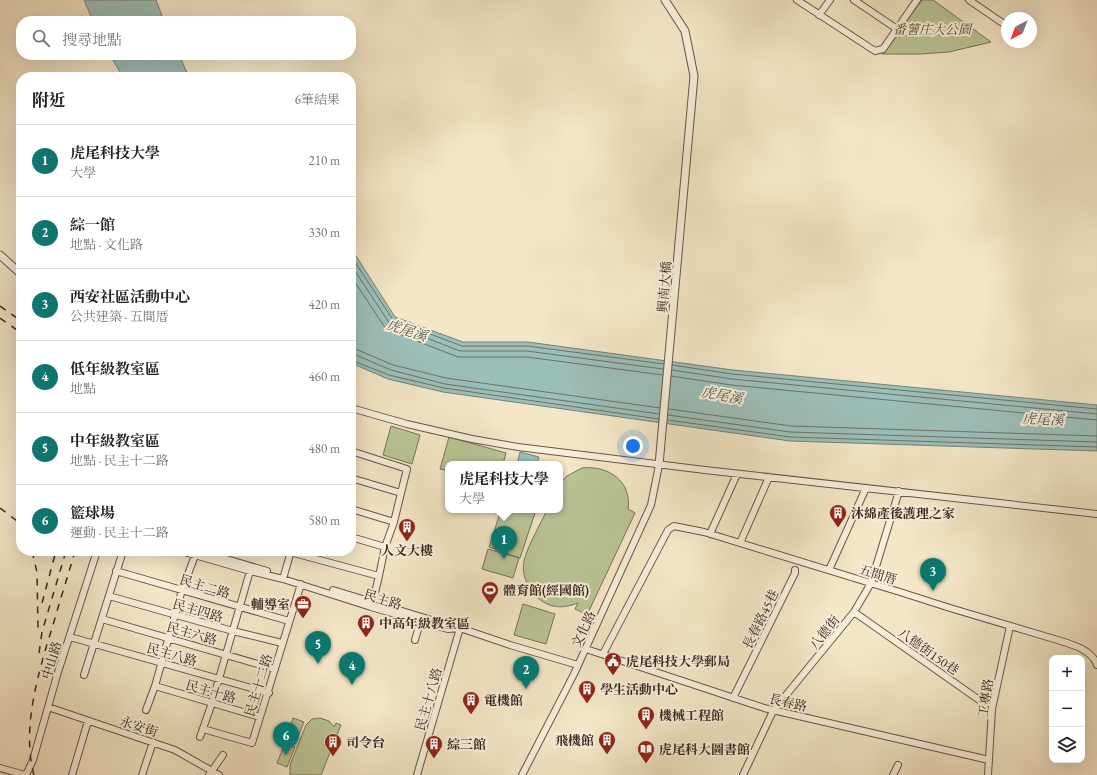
<!DOCTYPE html>
<html lang="zh-TW">
<head>
<meta charset="utf-8">
<style>
	:root { --surface:#fff; --page:#f2f2f2; --text:#222; --muted:#767676; --line:#e0e0e0; --accent:#0f766e }
	body { margin:0; font-family:"EB Garamond","Noto Serif TC",serif; background:var(--page); color:var(--text) }
	.controls { position:absolute; right:12px; bottom:12px; display:grid; overflow:hidden; border-radius:8px; box-shadow:0 4px 16px #0002 }
	.controls button { width:36px; height:36px; display:grid; place-items:center; padding:0; border:0; border-bottom:1px solid var(--line); background:var(--surface); color:var(--text); font:20px sans-serif }
	.compass { position:absolute; left:1001px; top:12px; width:36px; height:36px; border-radius:50%; background:var(--surface); box-shadow:0 4px 16px #0002; rotate:222deg }
	.you { position:absolute; left:633px; top:446px; width:14px; height:14px; margin:-10px; border:3px solid #fff; border-radius:50%; background:#1a73e8; box-shadow:0 0 0 6px #1a73e833 }
	.badge { display:grid; place-items:center; width:26px; height:26px; border-radius:50%; background:var(--accent); color:#fff; font-size:13px; font-weight:700 }
	.pin { position:absolute; translate:-50% -33px; filter:drop-shadow(0 1px 2px #0008) }
	.pin::after { content:''; position:absolute; top:21px; width:14px; height:12px; background:inherit; clip-path:polygon(0 0,100% 0,50% 100%) }
	.popup { position:absolute; left:445px; top:461px; width:118px; height:52px; box-sizing:border-box; display:grid; place-content:center; border-radius:8px; background:var(--surface); filter:drop-shadow(0 1px 3px #0005); font-size:13px; white-space:nowrap; color:var(--muted) }
	.popup b { font-size:15px; color:var(--text) }
	.popup::after { content:''; position:absolute; left:50%; top:100%; margin-left:-8px; border:8px solid transparent; border-top-color:var(--surface) }
	.list { margin:0; padding:0; list-style:none }
	h2 { display:flex; justify-content:space-between; align-items:center; height:52px; margin:0; padding:0 16px; font-size:17px }
	h2 small { font-size:13px; font-weight:400; color:var(--muted) }
	.list li { display:grid; grid-template-columns:26px 1fr auto; gap:12px; align-items:center; box-sizing:border-box; height:72px; padding:0 16px; border-top:1px solid var(--line) }
	.list b { display:block; font-size:15px; white-space:nowrap }
	.list p { margin:0; font-size:13px; white-space:nowrap; color:var(--muted) }
	.list em { font-size:13px; font-style:normal; color:var(--muted) }
	.icon { flex:none; width:22px; height:22px; fill:none; stroke:currentColor; stroke-width:2; stroke-linecap:round; stroke-linejoin:round }
	.map { position:relative; flex:none; width:1097px; height:775px; overflow:hidden }
	.search { position:absolute; background:var(--surface); box-shadow:0 4px 16px #0002; left:16px; top:16px; width:340px; height:44px; display:flex; align-items:center; gap:10px; box-sizing:border-box; padding:0 14px; border-radius:16px; color:var(--muted); font-size:15px }
	.panel { position:absolute; background:var(--surface); box-shadow:0 4px 16px #0002; left:16px; top:72px; width:340px; height:484px; border-radius:16px }
	.map>svg:first-child { display:block }
	.green { fill:#bac596; stroke:#797459 }
	.water { fill:#9cbfb9; stroke:#74817a }
	.lines { fill:none; stroke-linecap:round; stroke-linejoin:round }
	.shore { stroke:#6a726a; stroke-width:1 }
	.minor-casing { stroke:#675547; stroke-width:8 }
	.tertiary-casing { stroke:#675547; stroke-width:9 }
	.minor { stroke:#f8efdb; stroke-width:6 }
	.tertiary { stroke:#f8efdb; stroke-width:7 }
	.rail { stroke:#38241c; stroke-width:1.5; stroke-dasharray:7 7; stroke-linecap:butt }
	.labels { text-anchor:middle; stroke-width:4; stroke-linejoin:round; paint-order:stroke }
	.park-label { font-size:13px; font-style:italic; fill:#584c3a; stroke:#f8efdb }
	.street-label { font-size:13px; fill:#38241c; stroke:#f8efdb }
	.poi-label { font-size:13px; font-weight:bold; fill:#38241c; stroke:#f8efdb; text-anchor:start }
	.water-label { font-size:14px; font-style:italic; fill:#56524b; stroke:#f8efdb }
</style>
</head>
<body>
<div class="map">
<svg width="1097" height="775" viewBox="0 0 1097 775">
	<rect width="100%" height="100%" fill="#f4e7c7"/>
	<filter id="stains"><feTurbulence type="fractalNoise" baseFrequency=".005" numOctaves="4"/><feColorMatrix values="0 0 0 0 .2 0 0 0 0 .09 0 0 0 0 .02 0 0 0 .5 -.17"/></filter>
	<radialGradient id="worn" r=".72"><stop offset=".6" stop-color="#630" stop-opacity="0"/><stop offset="1" stop-color="#630" stop-opacity=".3"/></radialGradient>
	<!-- green -->
	<path class="green" d="M922,0H933L991,42L949,52L920,54H882Z
		M391,426L420,435L412,464L383,455Z
		M449,437L506,453L503,464H448V471L440,469Z
		M582,468C608,465 632,481 628,509L635,513L587,615L575,609L578,603C570,606 562,608 553,606C535,602 520,580 524,561C527,547 541,523 547,510H560V483L567,476Z
		M501,510H536L520,558L489,547Z
		M488,549L519,558L513,578L482,569Z
		M523,604L555,614L546,644L514,635Z
		M293,718L304,722L296,742L286,739Z
		M320,718L329,721L334,727L336,723L341,725L321,775H290V765L306,725L312,719Z
		M285,743L295,747L287,767L277,763Z"/>
	<!-- water -->
	<path class="water" d="M84,0H156L164,21H93Z
		M110,55H179L189,77H123Z
		M351,248L395,317L463,342H528L733,370L1097,405V451L790,441L443,392L388,379L351,363Z
		M520,452L539,457L537,464H517Z"/>
	<g class="lines">
		<!-- shore -->
		<path class="shore" d="M351,256L393,320L462,346H527L664,364
			M351,265L390,324L460,351H527L663,369
			M351,276L386,329L458,357H527L663,375
			M351,349L358,350L393,365L446,378L660,408
			M351,355H356L391,370L445,384L659,414
			M351,360L389,375L444,388L659,419
			M672,365L732,374L1097,409
			M672,370L732,379L1097,414
			M671,376L731,385L1097,420
			M669,409L791,426L1097,436
			M668,415L790,432L1097,442
			M668,420L790,437L1097,447"/>
		<defs>
			<path id="minor" d="M797,0L875,51L883,49L917,0
				M854,0L897,29
				M969,0L1007,26
				M819,15L830,0
				M351,408L407,424L472,439L518,447L705,470L1097,514
				M351,451L407,469L401,493
				M351,478L401,493L394,522
				M351,509L394,522L385,547
				M710,534L737,474
				M351,537L385,547L379,576
				M740,543L769,477
				M181,551L250,571L283,579L371,607L448,629L460,628L510,645L578,665
				M199,551L267,571
				M290,552L379,576L372,605
				M829,570L866,488
				M116,571L289,621
				M283,579L291,551
				M333,590L458,628
				M109,596L233,631L282,643
				M854,612L992,709
				M102,619L275,669
				M70,637L269,693
				M415,640L421,619
				M586,649L764,708L989,760
				M603,654L668,530L674,526L704,532L900,592L950,608L1061,641C1074,645 1093,651 1097,665
				M84,675L123,551
				M155,686L260,717
				M733,698L795,573V570
				M48,707L175,750L219,775
				M146,710L155,686L182,590L196,553
				M203,729L252,743L301,584
				M200,737L212,703L250,571
				M0,768L25,775
				M26,775L33,760L58,672L97,551
				M72,775L88,721
				M142,775L153,742
				M209,775L223,755
				M417,775L460,628
				M522,775L574,674L651,505L659,465
				M743,775L773,711L854,612L871,583L899,491
				M893,775L898,765
				M988,775L992,709L1010,626"/>
			<path id="tertiary" d="M0,255L21,274
				M659,465L694,76L685,31L665,0"/>
		</defs>
		<!-- minor casing -->
		<use href="#minor" class="minor-casing"/>
		<!-- tertiary casing -->
		<use href="#tertiary" class="tertiary-casing"/>
		<!-- minor -->
		<use href="#minor" class="minor"/>
		<!-- tertiary -->
		<use href="#tertiary" class="tertiary"/>
		<!-- rail -->
		<path class="rail" d="M0,306L21,321
			M0,318L21,333
			M0,508L21,524
			M32,551L37,572L38,629
			M42,603L56,551
			M39,653L42,632L66,551
			M34,775C21,728 39,670 53,625C60,600 68,576 75,551"/>
	</g>
	<!-- icons -->
	<defs>
		<symbol id="building-pin" viewBox="-11 -11 22 30"><path d="M0 17L-7.5 6A9.5 9.5 0 1 1 7.5 6Z" fill="#8f2418" stroke="#f8efdb"/><path d="M-4-6H4V6H1V3H-1V6H-4ZM-2.5-4.3h1.7v1.8h-1.7ZM.8-4.3h1.7v1.8H.8ZM-2.5-1h1.7V.8h-1.7ZM.8-1h1.7V.8H.8Z" fill="#fff"/></symbol>
		<symbol id="stadium-pin" viewBox="-11 -11 22 30"><path d="M0 17L-7.5 6A9.5 9.5 0 1 1 7.5 6Z" fill="#8f2418" stroke="#f8efdb"/><path d="M0-5a6.5 5 0 1 0 0 10a6.5 5 0 1 0 0-10ZM-3.5-1.8h7v3.6h-7Z" fill="#fff"/></symbol>
		<symbol id="office-pin" viewBox="-11 -11 22 30"><path d="M0 17L-7.5 6A9.5 9.5 0 1 1 7.5 6Z" fill="#8f2418" stroke="#f8efdb"/><path d="M-6-3h4V-5.5h4V-3h4V5H-6ZM-1-4.5V-3h2v-1.5ZM-6 0V1H6V0Z" fill="#fff"/></symbol>
		<symbol id="civic-pin" viewBox="-11 -11 22 30"><path d="M0 17L-7.5 6A9.5 9.5 0 1 1 7.5 6Z" fill="#8f2418" stroke="#f8efdb"/><path d="M-.6-6.5H3V-4.5H.6V-3L4-1V1h2V6H-6V1h2V-1L-.6-3ZM-1.2 2.5V6h2.4V2.5Z" fill="#fff"/></symbol>
		<symbol id="library-pin" viewBox="-11 -11 22 30"><path d="M0 17L-7.5 6A9.5 9.5 0 1 1 7.5 6Z" fill="#8f2418" stroke="#f8efdb"/><path d="M-6-4Q-3-5.5-.7-3.5V5Q-3 3-6 4ZM6-4Q3-5.5 .7-3.5V5Q3 3 6 4Z" fill="#fff"/></symbol>
	</defs>
	<g fill-rule="evenodd">
		<use href="#building-pin" x="828" y="503" width="20" height="27"/>
		<use href="#building-pin" x="397" y="517" width="20" height="27"/>
		<use href="#stadium-pin" x="480" y="580" width="20" height="27"/>
		<use href="#office-pin" x="293" y="594" width="20" height="27"/>
		<use href="#building-pin" x="356" y="613" width="20" height="27"/>
		<use href="#civic-pin" x="603" y="651" width="20" height="27"/>
		<use href="#building-pin" x="577" y="679" width="20" height="27"/>
		<use href="#building-pin" x="461" y="690" width="20" height="27"/>
		<use href="#building-pin" x="636" y="705" width="20" height="27"/>
		<use href="#building-pin" x="597" y="730" width="20" height="27"/>
		<use href="#building-pin" x="323" y="732" width="20" height="27"/>
		<use href="#building-pin" x="424" y="734" width="20" height="27"/>
		<use href="#library-pin" x="636" y="739" width="20" height="27"/>
	</g>
	<g class="labels">
		<!-- park labels -->
		<g class="park-label">
			<text x="932" y="34">番薯庄大公園</text>
		</g>
		<!-- street labels -->
		<g class="street-label">
			<text transform="translate(664 287) rotate(-85)" y="5">興南大橋</text>
			<text transform="translate(878 574) rotate(17)" y="5">五間厝</text>
			<text transform="translate(205 586) rotate(17)" y="5">民主二路</text>
			<text transform="translate(383 599) rotate(17)" y="5">民主路</text>
			<text transform="translate(198 610) rotate(16)" y="5">民主四路</text>
			<text transform="translate(760 619) rotate(-64)" y="5">長春路45巷</text>
			<text transform="translate(583 629) rotate(-65)" y="5">文化路</text>
			<text transform="translate(824 632) rotate(-51)" y="5">八德街</text>
			<text transform="translate(192 633) rotate(16)" y="5">民主六路</text>
			<text transform="translate(929 651) rotate(35)" y="5">八德街150巷</text>
			<text transform="translate(172 654) rotate(16)" y="5">民主八路</text>
			<text transform="translate(51 660) rotate(-73)" y="5">中山路</text>
			<text transform="translate(258 685) rotate(-73)" y="5">民主十二路</text>
			<text transform="translate(211 691) rotate(16)" y="5">民主十路</text>
			<text transform="translate(985 698) rotate(-81)" y="5">工專路</text>
			<text transform="translate(428 699) rotate(-74)" y="5">民主十八路</text>
			<text transform="translate(788 702) rotate(13)" y="5">長春路</text>
			<text transform="translate(139 726) rotate(18)" y="5">永安街</text>
		</g>
		<!-- poi labels -->
		<g class="poi-label">
			<text x="851" y="518">沐綿產後護理之家</text>
			<text x="407" y="555" text-anchor="middle">人文大樓</text>
			<text x="503" y="595">體育館(經國館)</text>
			<text x="290" y="609" text-anchor="end">輔導室</text>
			<text x="379" y="628">中高年級教室區</text>
			<text x="626" y="666">虎尾科技大學郵局</text>
			<text x="600" y="694">學生活動中心</text>
			<text x="484" y="705">電機館</text>
			<text x="659" y="720">機械工程館</text>
			<text x="594" y="745" text-anchor="end">飛機館</text>
			<text x="346" y="747">司令台</text>
			<text x="447" y="749">綜三館</text>
			<text x="659" y="754">虎尾科大圖書館</text>
		</g>
		<!-- water labels -->
		<g class="water-label">
			<text transform="translate(407 330) rotate(18)" y="5">虎尾溪</text>
			<text transform="translate(722 395) rotate(11)" y="5">虎尾溪</text>
			<text transform="translate(1043 419) rotate(3)" y="5">虎尾溪</text>
		</g>
	</g>
	<rect width="100%" height="100%" filter="url(#stains)"/>
	<rect width="100%" height="100%" fill="url(#worn)"/>
</svg>
<div class="controls">
<button>+</button>
<button>−</button>
<button><svg class="icon" aria-label="layers" viewBox="0 0 24 24"><path d="M12 4l9 5-9 5-9-5zM3 14l9 5 9-5"/></svg></button>
</div>
<svg class="compass" viewBox="-18 -18 36 36"><path d="M0-13l5 13h-10z" fill="#e53935"/><path d="M0 13l5-13h-10z" fill="#767676"/></svg>
<div class="you"></div>
<div class="pin badge" style="left:504px;top:559px">1</div>
<div class="popup"><b>虎尾科技大學</b>大學</div>
<div class="pin badge" style="left:526px;top:689px">2</div>
<div class="pin badge" style="left:933px;top:591px">3</div>
<div class="pin badge" style="left:352px;top:685px">4</div>
<div class="pin badge" style="left:318px;top:664px">5</div>
<div class="pin badge" style="left:286px;top:755px">6</div>
<div class="search"><svg class="icon" aria-label="search" viewBox="0 0 24 24"><circle cx="10" cy="10" r="6"/><path d="M15 15l6 6"/></svg>搜尋地點</div>
<section class="panel">
<h2>附近<small>6筆結果</small></h2>
<ul class="list">
<li><span class="badge">1</span><div><b>虎尾科技大學</b><p>大學</p></div><em>210 m</em></li>
<li><span class="badge">2</span><div><b>綜一館</b><p>地點 · 文化路</p></div><em>330 m</em></li>
<li><span class="badge">3</span><div><b>西安社區活動中心</b><p>公共建築 · 五間厝</p></div><em>420 m</em></li>
<li><span class="badge">4</span><div><b>低年級教室區</b><p>地點</p></div><em>460 m</em></li>
<li><span class="badge">5</span><div><b>中年級教室區</b><p>地點 · 民主十二路</p></div><em>480 m</em></li>
<li><span class="badge">6</span><div><b>籃球場</b><p>運動 · 民主十二路</p></div><em>580 m</em></li>
</ul>
</section>
</div>
</body>
</html>
